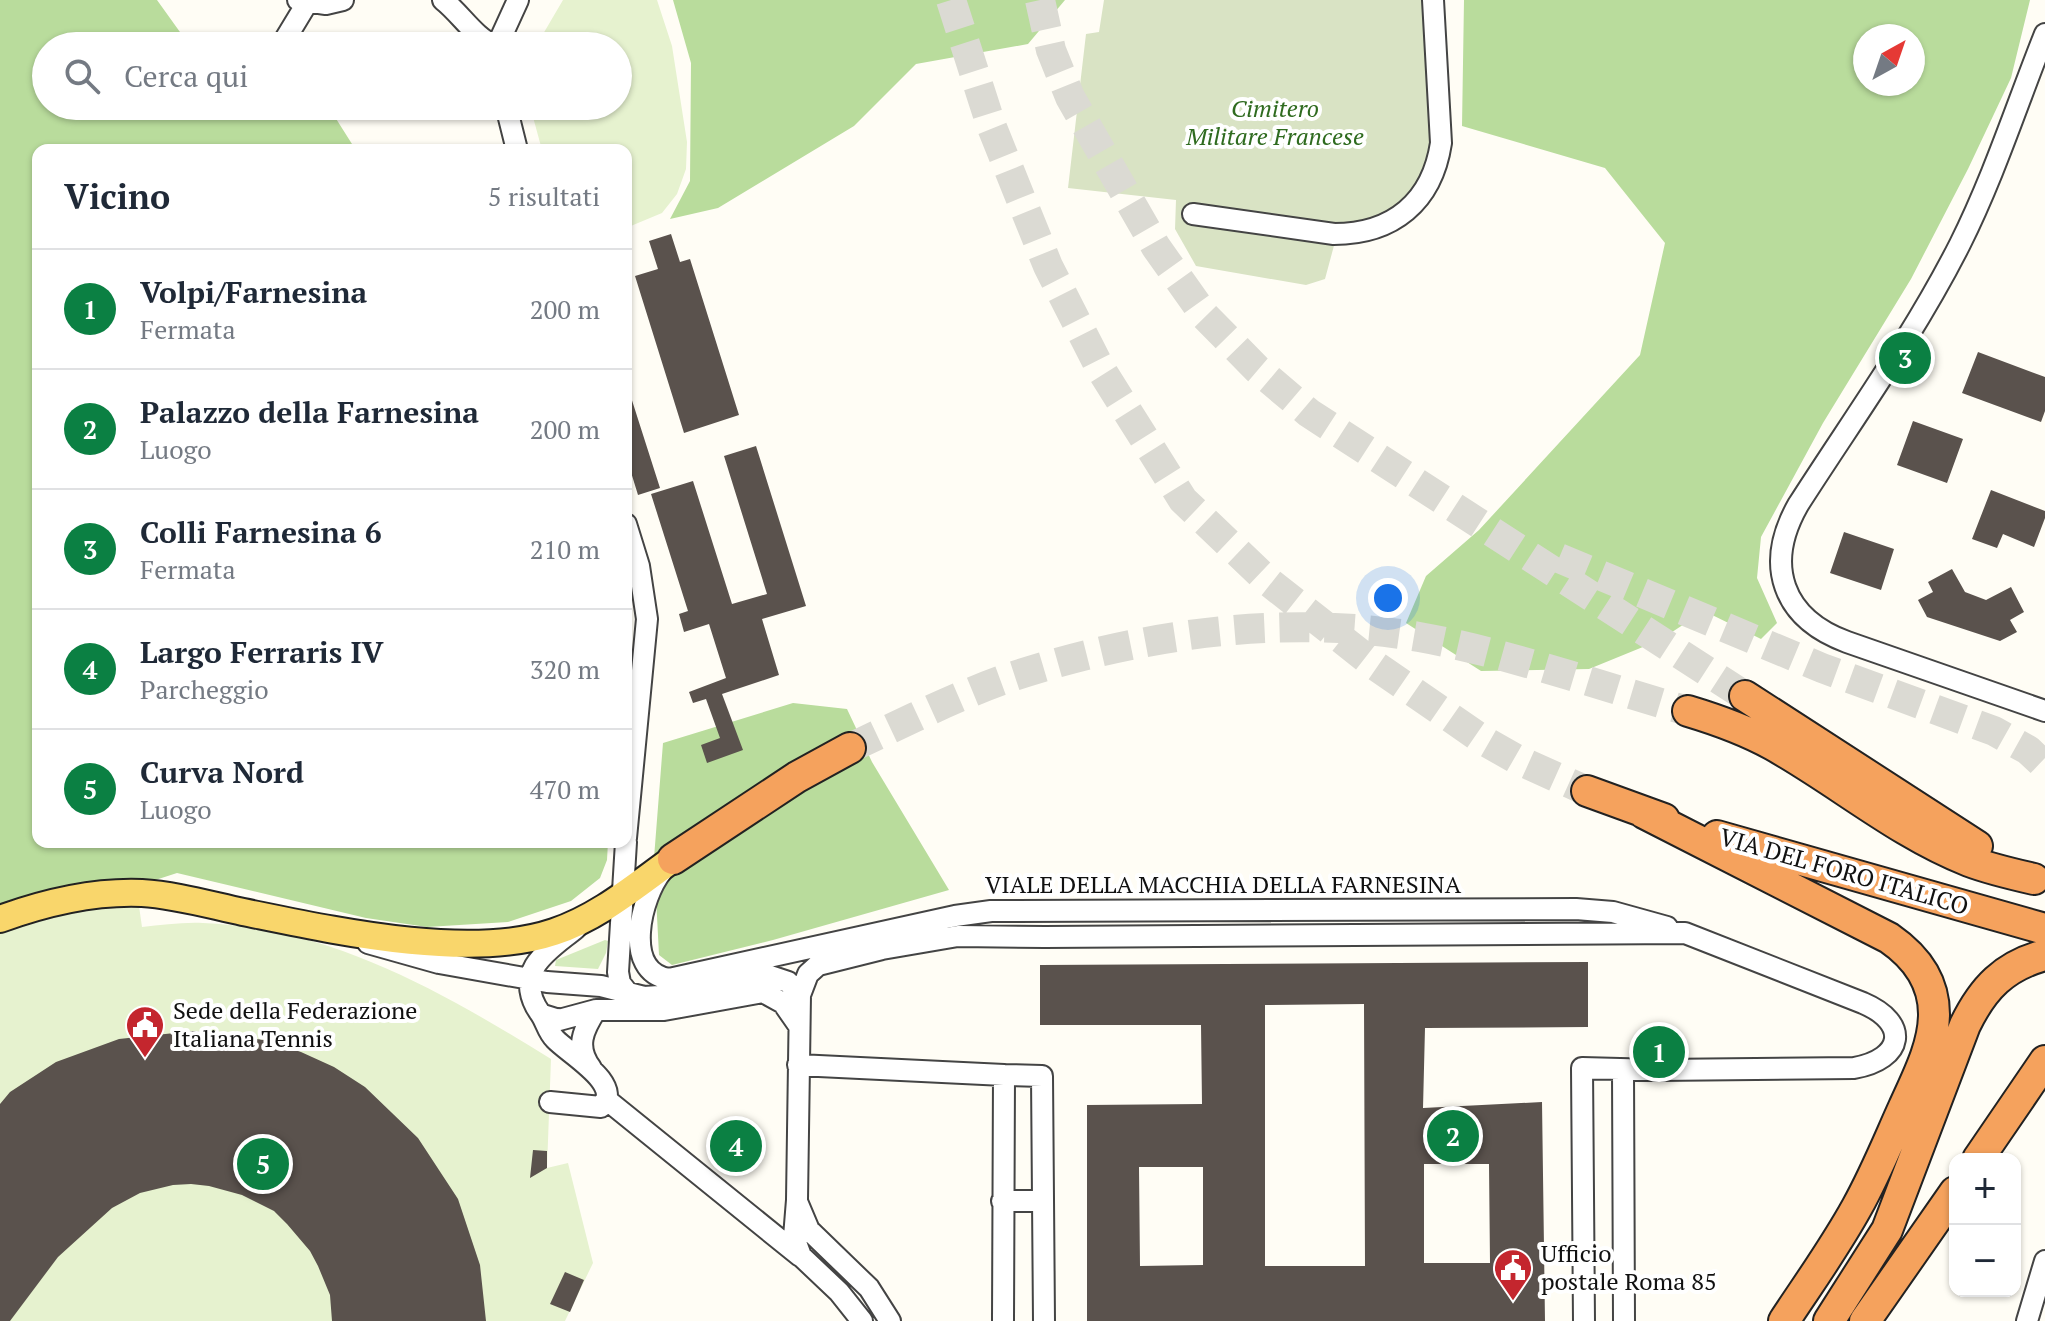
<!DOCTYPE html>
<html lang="it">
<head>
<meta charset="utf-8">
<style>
	:root { --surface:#fff; --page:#f6f6f7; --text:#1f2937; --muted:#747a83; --line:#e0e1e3; --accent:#0b8043 }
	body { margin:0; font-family:"PT Serif",serif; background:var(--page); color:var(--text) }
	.controls { position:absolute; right:24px; bottom:24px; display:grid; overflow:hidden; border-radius:16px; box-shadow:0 2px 6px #0004 }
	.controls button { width:72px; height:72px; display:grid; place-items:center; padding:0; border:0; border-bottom:2px solid var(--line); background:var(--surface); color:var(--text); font:40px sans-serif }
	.compass { position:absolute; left:1853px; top:24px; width:72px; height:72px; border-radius:50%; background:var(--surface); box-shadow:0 2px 6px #0004; rotate:40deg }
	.you { position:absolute; left:1388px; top:598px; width:28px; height:28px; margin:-20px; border:6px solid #fff; border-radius:50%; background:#1a73e8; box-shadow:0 0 0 12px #1a73e833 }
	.badge { display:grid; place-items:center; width:52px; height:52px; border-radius:50%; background:var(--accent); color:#fff; font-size:26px; font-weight:700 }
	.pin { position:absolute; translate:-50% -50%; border:4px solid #fff; box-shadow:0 2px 8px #0006 }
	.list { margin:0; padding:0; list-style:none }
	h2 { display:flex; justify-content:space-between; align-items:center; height:104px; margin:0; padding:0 32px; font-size:34px }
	h2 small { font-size:26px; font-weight:400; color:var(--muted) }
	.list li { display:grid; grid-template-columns:52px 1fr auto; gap:24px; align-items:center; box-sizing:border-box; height:120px; padding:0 32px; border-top:2px solid var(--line) }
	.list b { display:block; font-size:30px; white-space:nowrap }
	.list p { margin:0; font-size:26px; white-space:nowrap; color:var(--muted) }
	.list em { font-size:26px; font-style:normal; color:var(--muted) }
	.icon { flex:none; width:44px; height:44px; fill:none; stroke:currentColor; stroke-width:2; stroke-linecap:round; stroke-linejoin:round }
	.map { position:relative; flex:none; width:2045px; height:1321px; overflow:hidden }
	.search { position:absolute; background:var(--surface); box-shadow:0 2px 6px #0004; left:32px; top:32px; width:600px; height:88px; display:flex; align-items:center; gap:20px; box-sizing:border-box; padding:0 28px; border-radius:44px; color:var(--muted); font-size:30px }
	.panel { position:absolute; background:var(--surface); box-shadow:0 2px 6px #0004; left:32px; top:144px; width:600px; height:704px; border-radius:16px }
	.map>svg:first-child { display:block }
	.green { fill:#d5ebbd }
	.forest { fill:#b9dc9c; fill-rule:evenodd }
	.cemetery { fill:#d9e3c4 }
	.pitch { fill:#e6f2cf }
	.building { fill:#5a524d; fill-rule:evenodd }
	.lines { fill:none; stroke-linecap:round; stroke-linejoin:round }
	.highway-tunnel { stroke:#dbdad3; stroke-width:30; stroke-dasharray:30 15; stroke-linecap:butt }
	.minor-casing { stroke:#444; stroke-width:24 }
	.major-casing { stroke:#222; stroke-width:30 }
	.highway-casing { stroke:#222; stroke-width:34 }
	.minor { stroke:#fff; stroke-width:20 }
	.major { stroke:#f9d66b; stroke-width:26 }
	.highway { stroke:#f5a25d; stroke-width:30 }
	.labels { text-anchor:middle; stroke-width:8; stroke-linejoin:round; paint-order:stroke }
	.park-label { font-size:24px; font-style:italic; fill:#2f6b1f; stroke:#fff }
	.street-label { font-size:24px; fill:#111; stroke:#fff }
	.poi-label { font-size:24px; fill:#111; stroke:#fff; text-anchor:start }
</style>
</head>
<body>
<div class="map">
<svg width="2045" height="1321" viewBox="0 0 2045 1321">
	<rect width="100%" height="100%" fill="#fffdf5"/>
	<!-- green -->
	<path class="green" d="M605,940L608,941L606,953L598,969L555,966L556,960Z"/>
	<!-- forest -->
	<path class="forest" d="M0,0H157L190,46L282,33L290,46H46V106H328L352,144L387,145L390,150H38V842H608L607,860L600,878L571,901L508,922L427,927L366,918L177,873L41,917L0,934Z
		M673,0H1065L1028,44L916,64L854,126L718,208L670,219L690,181L691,63Z
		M1464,0H2030L2011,78L1968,169L1911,279L1823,423L1761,537L1757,578L1777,623L1761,639L1704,611L1660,640L1589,669L1481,671L1406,623L1426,576L1479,530L1640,355L1665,243L1605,168L1462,126ZM1913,36V84H1865V36Z
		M793,703L847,709L872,762L949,890L773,940L672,965L659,955L654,858L663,743Z"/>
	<!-- cemetery -->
	<path class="cemetery" d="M1104,0H1422L1432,130L1425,167L1416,186L1399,203L1368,223L1339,227L1325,279L1306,285L1196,266L1175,229L1176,200L1068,188L1086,34L1099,32Z"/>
	<!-- pitch -->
	<path class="pitch" d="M563,0H657L672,46L687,142L686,169L677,194L662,213L626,228V150H542L530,106H618V46H536Z
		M114,906H139L142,927C162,925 183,922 203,923C333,928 444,993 551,1059L547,1168L568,1163L593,1263L565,1321H0V934C38,919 73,907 114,906Z"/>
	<!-- building -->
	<path class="building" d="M671,234L680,262L690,259L739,415L684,433L635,276L658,269L649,241Z
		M1978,352L2045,377V411L2041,422L1962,393Z
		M626,391H629L660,488L638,495L626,456Z
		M1913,421L1963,439L1947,483L1897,465Z
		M756,446L806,606L762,619L779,675L722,694L743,750L707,763L701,745L720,738L706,699L693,703L689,692L726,678L709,624L684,632L679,614L688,611L651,494L693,481L732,604L767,594L724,456Z
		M1991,490L2045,511V518L2034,547L2003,534L1997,548L1972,539Z
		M1844,532L1894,549L1881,590L1830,573Z
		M1952,569L1965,592L1986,600L2011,587L2024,612L2010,620L2017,632L2000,641L1927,617L1918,600L1933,592L1928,582Z
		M1588,962V1027L1425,1028L1423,1108L1542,1102L1545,1321H1087V1105L1202,1104L1201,1025H1040V965ZM1364,1004L1365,1266H1265V1005ZM1424,1164H1489L1490,1263H1424ZM1139,1167H1203V1265L1140,1266Z
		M193,1031L265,1040L301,1052L334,1067L365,1087L418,1138L458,1199L480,1265L486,1321H332L330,1295L318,1266L310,1251L287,1224L274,1211L242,1195L209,1186L191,1184L173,1185L140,1193L112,1208L58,1257L10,1321H0V1104L10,1092L56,1062L119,1039Z
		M533,1150L547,1151V1168L530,1178Z
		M565,1272L584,1280L570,1312L550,1304Z"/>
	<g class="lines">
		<!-- highway-tunnel -->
		<path class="highway-tunnel" d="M951,0L991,125L1048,266L1100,368L1183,500L1269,582L1376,666L1483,740L1516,759L1587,791
			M1040,0L1051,50L1070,97L1156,247L1205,316L1257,369L1309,413L1745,696
			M1559,558L1822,668L1994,731L2028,750L2045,766
			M850,748C901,724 952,698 1005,679C1135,635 1282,613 1419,637C1508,653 1600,686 1688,711"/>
		<defs>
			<path id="minor" d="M298,0L326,4L343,0
				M443,0C460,13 475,38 495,46
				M2045,34C2017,104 1994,176 1960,244C1914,335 1853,419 1798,505C1764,565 1782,618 1847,642L2045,711
				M281,46L307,3
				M497,46L518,0
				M506,106L517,150
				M1193,214L1334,234C1393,234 1432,202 1441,143L1433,0
				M626,524L639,566L647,619L626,838
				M626,842L618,972L620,983L627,992
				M662,871C641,896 622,972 669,979L955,916L991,911L1576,909L1613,912L1667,927
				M368,943L439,963L547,982L601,986L644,997L675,995L764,974L788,982L800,995
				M543,1015L559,1020L596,1010H664L763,992L783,1003L799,1026
				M798,1065L1004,1075
				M591,1068C575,1047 583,1030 596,1010
				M1623,1070L1624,1321
				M607,1100L800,1256
				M550,1102L601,1107C625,1085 569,1054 555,1039C547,1031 546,1021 540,1013C530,999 526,982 535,966C544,951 563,939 576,928
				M1002,1201H1043
				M798,1204L809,1230L869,1288L890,1321
				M862,1321L839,1292L801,1256L794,1237L797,1200L800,995L808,974L818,965L882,949L958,936L1045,937L1685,933L1863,1003C1910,1023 1904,1059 1854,1068L1658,1070L1582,1068L1584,1321
				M1003,1321L1004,1075L1042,1076L1044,1321
				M2027,1321L2045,1261"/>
			<path id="major" d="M0,919C44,903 95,891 142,893C176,895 210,905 243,912C332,930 468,961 554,932C599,917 635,886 673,859"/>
			<path id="highway" d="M1745,696L1977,846
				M1688,711C1718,720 1746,730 1773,745C1839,782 1898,833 1969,861C1990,869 2012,874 2034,879
				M1587,791L1664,819
				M1644,813L1889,938C1915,956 1934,981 1934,1014C1934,1046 1917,1078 1904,1107C1889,1140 1875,1175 1857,1207C1835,1247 1809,1283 1784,1321
				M1717,836L2045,929
				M673,859L797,777L850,748
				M1978,1159L2045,1061
				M1829,1321L1887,1230L1965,1025C1983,988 2004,966 2045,955
				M1865,1321L1955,1192"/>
		</defs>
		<!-- minor casing -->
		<use href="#minor" class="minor-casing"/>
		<!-- major casing -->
		<use href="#major" class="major-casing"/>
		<!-- highway casing -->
		<use href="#highway" class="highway-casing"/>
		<!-- minor -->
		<use href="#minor" class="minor"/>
		<!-- major -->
		<use href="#major" class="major"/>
		<!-- highway -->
		<use href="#highway" class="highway"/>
	</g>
	<!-- icons -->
	<defs>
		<symbol id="civic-pin" viewBox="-11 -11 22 30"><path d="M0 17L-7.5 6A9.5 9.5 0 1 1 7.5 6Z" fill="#c4262e" stroke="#fff"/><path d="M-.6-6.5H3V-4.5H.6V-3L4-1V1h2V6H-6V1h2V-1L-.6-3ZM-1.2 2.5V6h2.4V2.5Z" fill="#fff"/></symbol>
	</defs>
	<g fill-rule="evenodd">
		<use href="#civic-pin" x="123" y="1003" width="44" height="60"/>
		<use href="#civic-pin" x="1491" y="1246" width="44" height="60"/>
	</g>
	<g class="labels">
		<!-- park labels -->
		<g class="park-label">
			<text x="1275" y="117">Cimitero<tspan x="1275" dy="28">Militare Francese</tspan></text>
		</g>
		<!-- street labels -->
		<g class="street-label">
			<text transform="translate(1844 872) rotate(16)" y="8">VIA DEL FORO ITALICO</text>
			<text x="1223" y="893">VIALE DELLA MACCHIA DELLA FARNESINA</text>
		</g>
		<!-- poi labels -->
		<g class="poi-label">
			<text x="173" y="1019">Sede della Federazione<tspan x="173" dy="28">Italiana Tennis</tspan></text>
			<text x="1541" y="1262">Ufficio<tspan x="1541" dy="28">postale Roma 85</tspan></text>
		</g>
	</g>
</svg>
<div class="controls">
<button>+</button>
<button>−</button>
</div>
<svg class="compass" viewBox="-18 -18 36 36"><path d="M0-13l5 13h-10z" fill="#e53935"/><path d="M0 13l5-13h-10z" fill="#747a83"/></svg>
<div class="you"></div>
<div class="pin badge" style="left:1659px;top:1052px">1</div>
<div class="pin badge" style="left:1453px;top:1136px">2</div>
<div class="pin badge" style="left:1905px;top:358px">3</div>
<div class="pin badge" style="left:736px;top:1146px">4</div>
<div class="pin badge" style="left:263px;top:1164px">5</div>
<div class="search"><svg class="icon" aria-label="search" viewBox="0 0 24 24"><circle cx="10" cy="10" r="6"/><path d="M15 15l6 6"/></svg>Cerca qui</div>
<section class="panel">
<h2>Vicino<small>5 risultati</small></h2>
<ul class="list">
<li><span class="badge">1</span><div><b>Volpi/Farnesina</b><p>Fermata</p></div><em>200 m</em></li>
<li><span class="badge">2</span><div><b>Palazzo della Farnesina</b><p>Luogo</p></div><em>200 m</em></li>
<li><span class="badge">3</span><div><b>Colli Farnesina 6</b><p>Fermata</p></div><em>210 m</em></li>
<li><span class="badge">4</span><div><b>Largo Ferraris IV</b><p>Parcheggio</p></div><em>320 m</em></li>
<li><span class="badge">5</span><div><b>Curva Nord</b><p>Luogo</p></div><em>470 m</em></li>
</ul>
</section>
</div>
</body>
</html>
